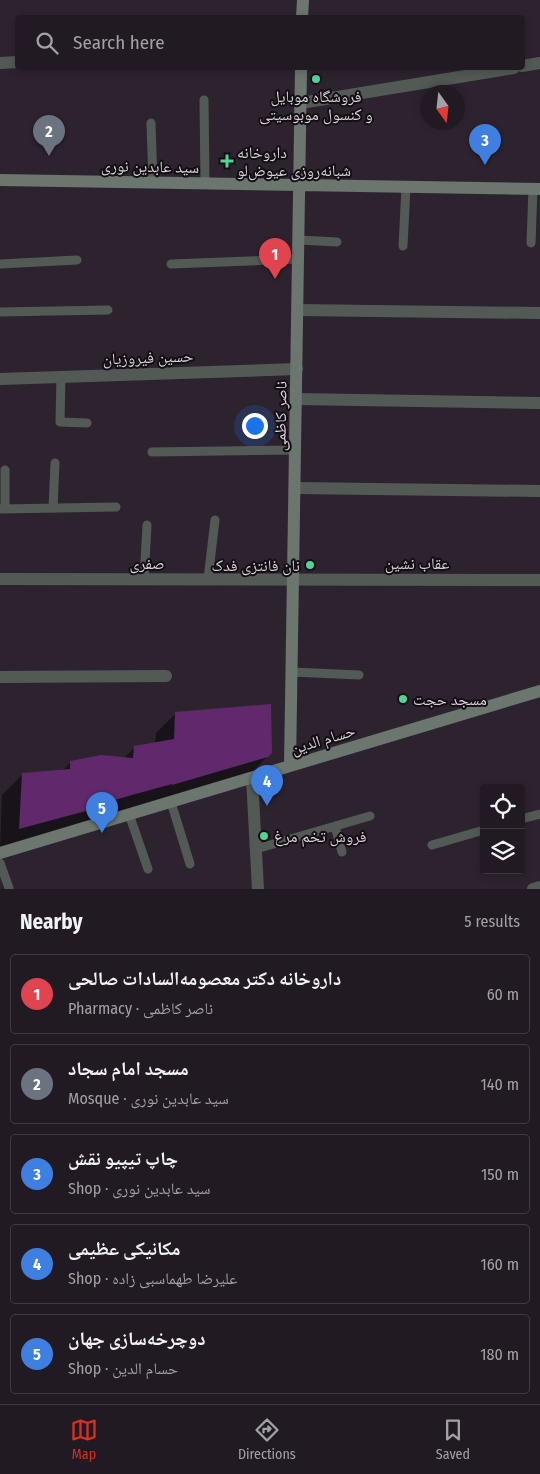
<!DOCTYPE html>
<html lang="en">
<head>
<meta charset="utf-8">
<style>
	:root { --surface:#221a23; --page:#2a232b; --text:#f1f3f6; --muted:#a2a1a6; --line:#3f3841; --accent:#d93025 }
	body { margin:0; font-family:"Fira Sans Condensed","Noto Naskh Arabic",sans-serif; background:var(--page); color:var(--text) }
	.controls { position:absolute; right:15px; bottom:15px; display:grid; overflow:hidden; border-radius:5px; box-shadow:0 2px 8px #0003 }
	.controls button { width:45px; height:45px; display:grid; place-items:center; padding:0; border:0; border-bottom:1px solid var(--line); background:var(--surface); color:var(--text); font:25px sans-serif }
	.compass { position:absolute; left:420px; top:85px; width:45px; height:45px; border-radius:50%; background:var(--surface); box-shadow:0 2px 8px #0003; rotate:165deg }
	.you { position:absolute; left:254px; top:425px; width:18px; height:18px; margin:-12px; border:4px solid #fff; border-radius:50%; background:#1a73e8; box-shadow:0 0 0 8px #1a73e833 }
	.badge { display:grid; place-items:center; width:32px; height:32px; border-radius:50%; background:var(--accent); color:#fff; font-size:16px; font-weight:700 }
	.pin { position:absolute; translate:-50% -41px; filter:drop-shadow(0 1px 2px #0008) }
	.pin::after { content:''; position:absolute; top:26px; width:18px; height:15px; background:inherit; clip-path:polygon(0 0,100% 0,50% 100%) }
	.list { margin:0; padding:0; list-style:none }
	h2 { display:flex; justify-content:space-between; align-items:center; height:65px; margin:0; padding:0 20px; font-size:21px }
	h2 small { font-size:16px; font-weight:400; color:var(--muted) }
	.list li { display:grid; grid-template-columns:32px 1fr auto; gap:15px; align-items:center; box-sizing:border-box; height:80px; margin:0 10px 10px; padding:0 10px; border:1px solid var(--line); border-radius:5px }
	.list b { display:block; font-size:19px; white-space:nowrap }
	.list p { margin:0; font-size:16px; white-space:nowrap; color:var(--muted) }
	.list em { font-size:16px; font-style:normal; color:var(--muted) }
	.icon { flex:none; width:28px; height:28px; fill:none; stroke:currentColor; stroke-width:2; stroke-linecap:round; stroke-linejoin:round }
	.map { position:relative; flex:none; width:540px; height:889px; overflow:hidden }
	.search { position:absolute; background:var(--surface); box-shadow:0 2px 8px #0003; left:15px; right:15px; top:15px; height:55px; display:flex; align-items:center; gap:12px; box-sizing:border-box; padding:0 18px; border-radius:5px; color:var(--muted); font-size:19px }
	.sheet { height:515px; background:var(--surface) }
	nav { display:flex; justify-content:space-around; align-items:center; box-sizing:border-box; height:70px; border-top:1px solid var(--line); background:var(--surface); font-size:14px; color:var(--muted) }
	nav a { display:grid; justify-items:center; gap:2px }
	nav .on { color:var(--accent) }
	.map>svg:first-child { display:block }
	.shadow { fill:#0007 }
	.building { fill:#60296b }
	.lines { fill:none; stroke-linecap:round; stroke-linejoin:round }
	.service { stroke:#535a55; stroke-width:9 }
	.minor { stroke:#535a55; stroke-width:12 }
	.secondary { stroke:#6b766f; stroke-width:12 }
	.poi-dot { fill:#51d398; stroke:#130e13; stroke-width:2 }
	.labels { text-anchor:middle; stroke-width:4; stroke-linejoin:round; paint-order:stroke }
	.poi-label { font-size:16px; fill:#d9d2da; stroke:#130e13; text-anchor:start }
	.street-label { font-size:16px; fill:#d9d2da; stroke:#130e13 }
</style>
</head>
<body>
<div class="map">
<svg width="540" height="889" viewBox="0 0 540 889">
	<rect width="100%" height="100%" fill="#2d232f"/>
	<!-- shadow -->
	<path class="shadow" d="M176,713L267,757L247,777L0,848L2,795L22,775L62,771L71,762L123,759L135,747L155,744L156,733Z"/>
	<!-- building -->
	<path class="building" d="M271,704L272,753L268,757L172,785V784L132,795L97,805V808L19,829L22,773L70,769V761L101,755L133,758L134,746L174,739L175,712Z"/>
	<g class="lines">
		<!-- service -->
		<path class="service" d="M204,100L205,183
			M151,123L153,183
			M299,240L337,242
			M531,243L533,189
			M403,246L406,187
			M0,264L77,260
			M171,264L298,259
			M0,312L108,310
			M61,376L60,422L87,423
			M152,452L296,450
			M5,508V470
			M53,508L55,463
			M0,509L116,507
			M144,579L147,525
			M208,579L215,520
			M292,672L359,675
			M171,802L190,864
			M129,814L148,869
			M521,819L540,814
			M335,826L342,852
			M432,845L484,830
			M256,849L370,816
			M0,863L9,888"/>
		<!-- minor -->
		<path class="minor" d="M0,63L18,62
			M522,66L540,63
			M301,103L514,68
			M298,310L540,313
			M0,379L297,369
			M297,399L540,403
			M295,488L540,491
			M0,579L540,580
			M0,677L166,676
			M252,778L258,889
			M533,889L540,887"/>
		<!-- secondary -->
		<path class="secondary" d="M302,18L303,0
			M0,180L540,189
			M290,766L301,68
			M0,853L540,691"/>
	</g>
	<!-- markers -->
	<g class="poi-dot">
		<circle cx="316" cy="79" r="5"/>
		<path d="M224.5 153.5h5v5h5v5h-5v5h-5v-5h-5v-5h5z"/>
		<circle cx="310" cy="565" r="5"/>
		<circle cx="403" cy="699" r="5"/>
		<circle cx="264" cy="836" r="5"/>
	</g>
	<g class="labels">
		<!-- poi labels -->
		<g class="poi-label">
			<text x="316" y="102" text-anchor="middle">فروشگاه موبایل<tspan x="316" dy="18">و کنسول موبوسیتی</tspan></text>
			<text x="237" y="158">داروخانه<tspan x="237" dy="18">شبانه‌روزی عیوض‌لو</tspan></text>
			<text x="300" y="571" text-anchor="end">نان فانتزی فدک</text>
			<text x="413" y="705">مسجد حجت</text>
			<text x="274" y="842">فروش تخم مرغ</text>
		</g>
		<!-- street labels -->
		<g class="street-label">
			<text transform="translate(150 166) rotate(1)" y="6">سید عابدین نوری</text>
			<text transform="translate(148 357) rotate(-2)" y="6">حسین فیروزیان</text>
			<text transform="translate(280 416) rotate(-89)" y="6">ناصر کاظمی</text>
			<text x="147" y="569">صفری</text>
			<text x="417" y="569">عقاب نشین</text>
			<text transform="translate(323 739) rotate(-17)" y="6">حسام الدین</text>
		</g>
	</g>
</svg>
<div class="controls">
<button><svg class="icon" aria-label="locate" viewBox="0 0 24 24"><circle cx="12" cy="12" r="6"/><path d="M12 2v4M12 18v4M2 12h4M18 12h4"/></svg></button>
<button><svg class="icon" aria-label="layers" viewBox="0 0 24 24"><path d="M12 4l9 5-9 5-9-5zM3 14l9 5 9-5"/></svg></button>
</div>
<svg class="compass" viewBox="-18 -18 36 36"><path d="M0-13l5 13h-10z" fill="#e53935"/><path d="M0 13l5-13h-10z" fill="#a2a1a6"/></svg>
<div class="you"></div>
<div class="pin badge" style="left:275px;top:279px;background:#e0444e">1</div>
<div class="pin badge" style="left:49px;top:156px;background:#6b7280">2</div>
<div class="pin badge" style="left:485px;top:165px;background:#3f7fe0">3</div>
<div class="pin badge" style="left:267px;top:806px;background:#3f7fe0">4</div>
<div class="pin badge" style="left:102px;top:833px;background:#3f7fe0">5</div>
<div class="search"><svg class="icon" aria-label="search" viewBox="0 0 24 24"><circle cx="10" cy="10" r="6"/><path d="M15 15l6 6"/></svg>Search here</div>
</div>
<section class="sheet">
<h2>Nearby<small>5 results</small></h2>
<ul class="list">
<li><span class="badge" style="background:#e0444e">1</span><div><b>داروخانه دکتر معصومه‌السادات صالحی</b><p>Pharmacy · ناصر کاظمی</p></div><em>60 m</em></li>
<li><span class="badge" style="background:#6b7280">2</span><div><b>مسجد امام سجاد</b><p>Mosque · سید عابدین نوری</p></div><em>140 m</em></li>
<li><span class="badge" style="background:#3f7fe0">3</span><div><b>چاپ تیپیو نقش</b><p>Shop · سید عابدین نوری</p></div><em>150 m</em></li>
<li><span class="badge" style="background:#3f7fe0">4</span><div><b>مکانیکی عظیمی</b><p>Shop · علیرضا طهماسبی زاده</p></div><em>160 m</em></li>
<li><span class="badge" style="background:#3f7fe0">5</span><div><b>دوچرخه‌سازی جهان</b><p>Shop · حسام الدین</p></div><em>180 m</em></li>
</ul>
</section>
<nav>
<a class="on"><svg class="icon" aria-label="map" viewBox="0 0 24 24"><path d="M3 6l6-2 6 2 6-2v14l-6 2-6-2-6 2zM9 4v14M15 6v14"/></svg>Map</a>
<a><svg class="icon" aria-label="directions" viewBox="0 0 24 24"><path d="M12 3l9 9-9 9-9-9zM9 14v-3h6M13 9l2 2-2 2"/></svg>Directions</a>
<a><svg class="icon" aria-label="saved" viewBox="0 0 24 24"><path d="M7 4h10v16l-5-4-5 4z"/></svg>Saved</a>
</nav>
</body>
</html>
